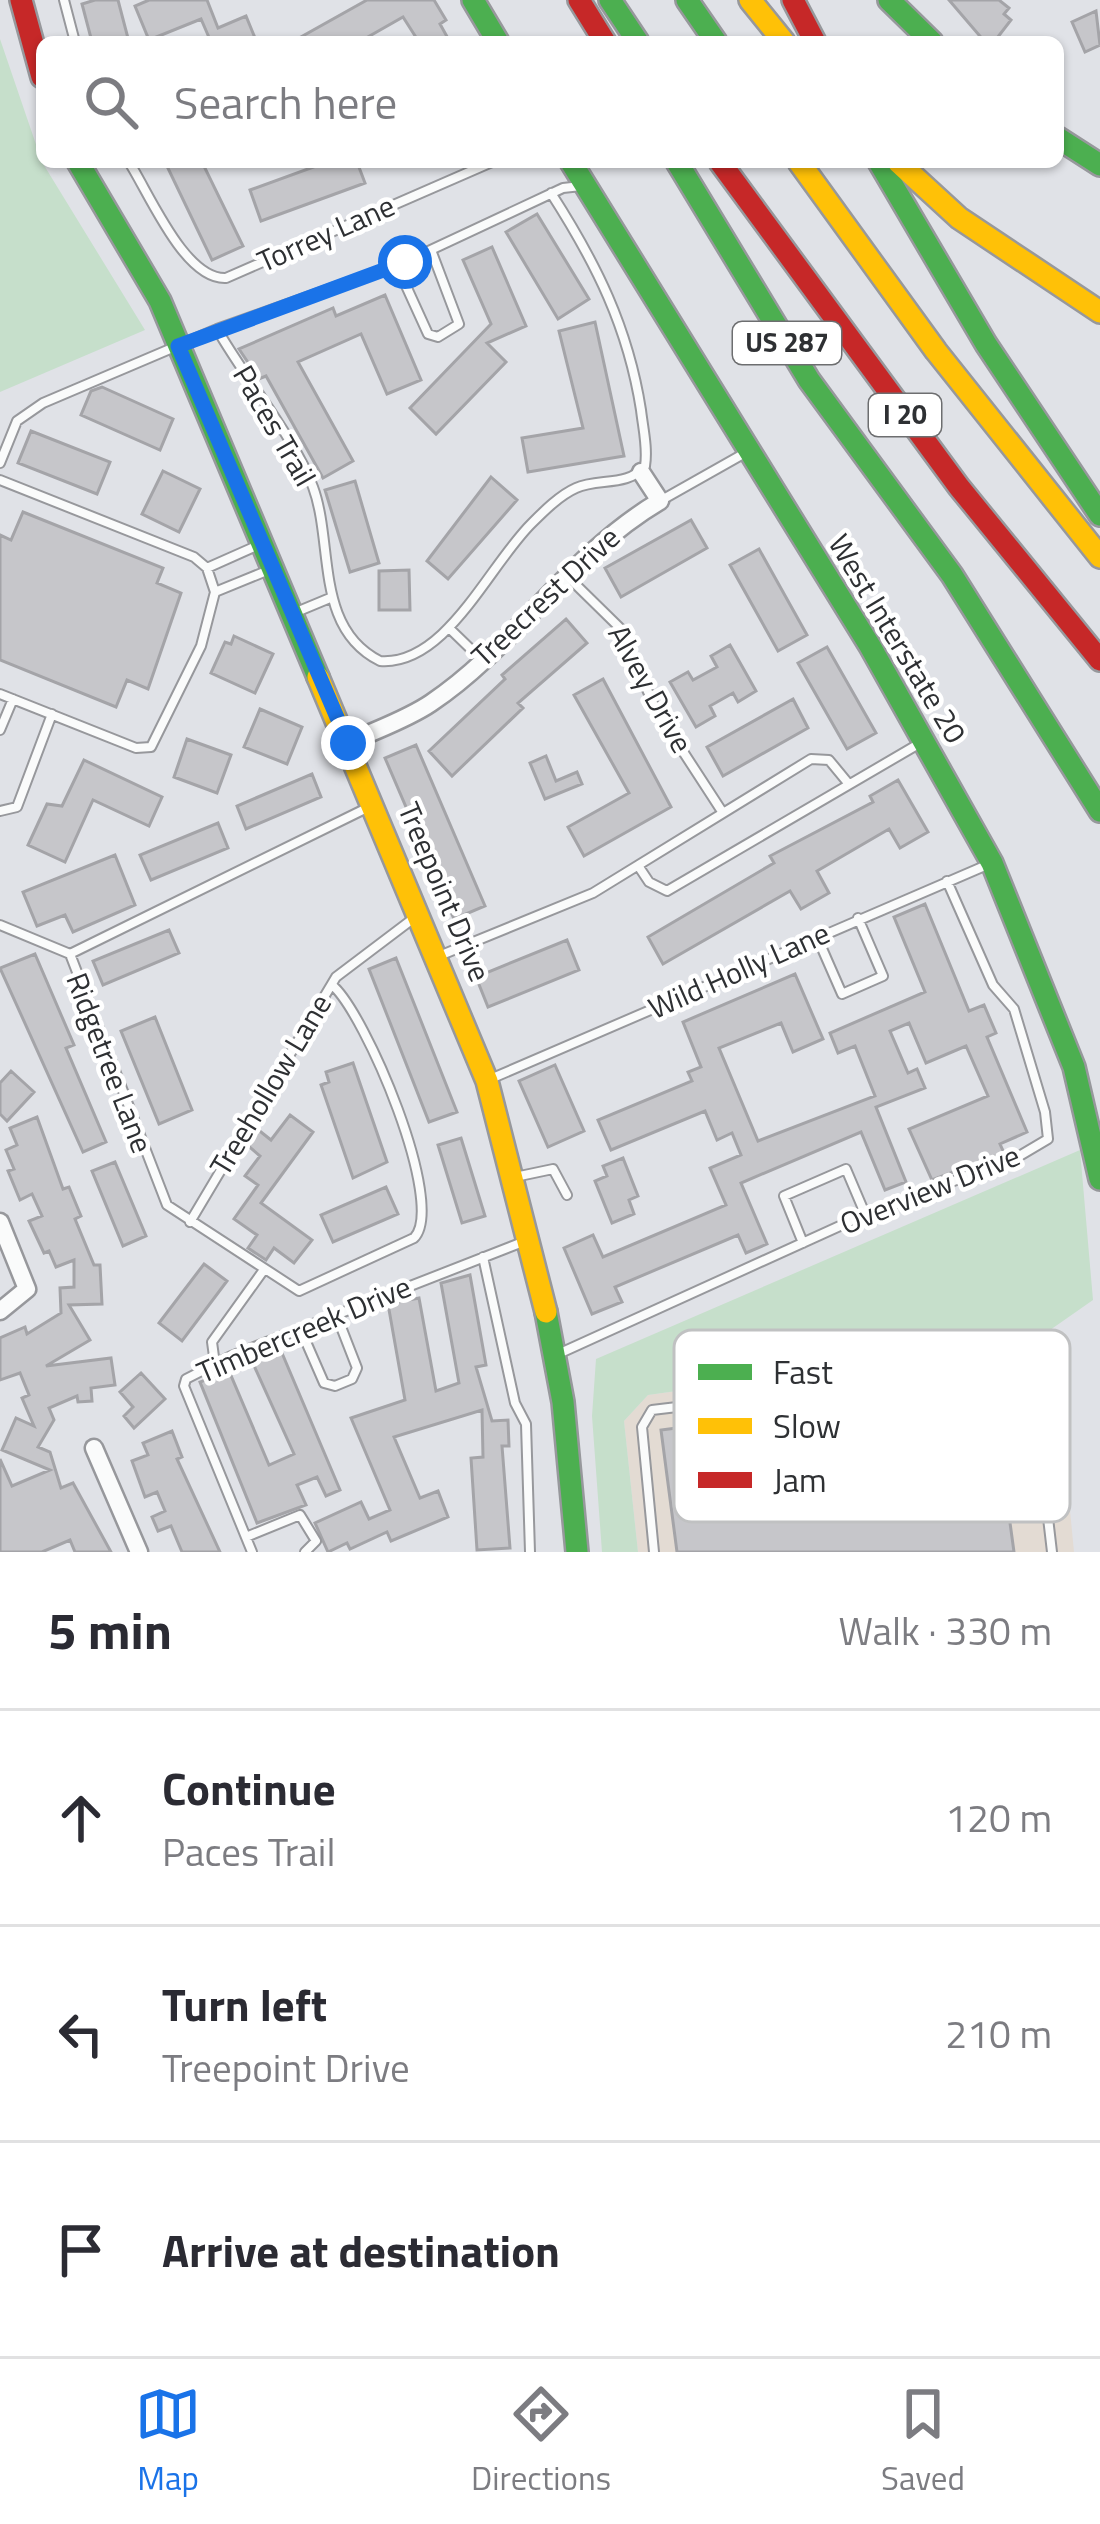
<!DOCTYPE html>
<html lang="en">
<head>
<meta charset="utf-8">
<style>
	:root { --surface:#fff; --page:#f7f7f7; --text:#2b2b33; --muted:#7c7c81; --line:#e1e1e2; --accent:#1a73e8 }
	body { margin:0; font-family:"Titillium Web",sans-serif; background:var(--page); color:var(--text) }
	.stop { position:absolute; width:36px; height:36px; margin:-27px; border:9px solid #1a73e8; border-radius:50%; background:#fff }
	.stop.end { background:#1a73e8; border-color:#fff; box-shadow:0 3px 12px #0008 }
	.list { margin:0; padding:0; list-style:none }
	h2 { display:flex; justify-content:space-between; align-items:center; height:156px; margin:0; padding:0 48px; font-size:51px }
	h2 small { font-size:39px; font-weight:400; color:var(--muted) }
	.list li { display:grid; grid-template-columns:78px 1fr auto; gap:36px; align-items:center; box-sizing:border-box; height:216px; padding:0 48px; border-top:3px solid var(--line) }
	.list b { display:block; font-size:45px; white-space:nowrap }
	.list p { margin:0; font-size:39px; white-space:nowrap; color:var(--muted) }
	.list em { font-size:39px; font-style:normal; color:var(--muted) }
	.icon { flex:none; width:66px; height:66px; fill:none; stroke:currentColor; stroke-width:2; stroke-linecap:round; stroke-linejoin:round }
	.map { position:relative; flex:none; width:1100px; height:1552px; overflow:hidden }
	.search { position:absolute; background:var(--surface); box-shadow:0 3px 9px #0004; left:36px; right:36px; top:36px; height:132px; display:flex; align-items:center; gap:30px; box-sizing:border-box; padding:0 42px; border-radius:18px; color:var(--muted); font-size:45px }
	.sheet { height:804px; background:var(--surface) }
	nav { display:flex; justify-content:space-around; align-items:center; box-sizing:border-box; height:168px; border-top:3px solid var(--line); background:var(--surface); font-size:33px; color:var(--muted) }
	nav a { display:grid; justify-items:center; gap:6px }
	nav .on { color:var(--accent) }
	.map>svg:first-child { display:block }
	.commercial { fill:#e3dbd3 }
	.green { fill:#c6dfcb }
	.building { fill:#c6c6ca; stroke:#a4a4a8; stroke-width:3 }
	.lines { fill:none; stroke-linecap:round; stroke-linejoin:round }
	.lane-casing { stroke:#97989c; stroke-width:12 }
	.street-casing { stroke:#97989c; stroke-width:21 }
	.fast-casing { stroke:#97989c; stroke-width:26 }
	.slow-casing { stroke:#97989c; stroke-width:26 }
	.jam-casing { stroke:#97989c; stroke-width:26 }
	.lane { stroke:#fafbfb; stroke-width:8 }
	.street { stroke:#fafbfb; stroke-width:16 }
	.fast { stroke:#4caf50; stroke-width:21 }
	.slow { stroke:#ffc107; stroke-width:21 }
	.jam { stroke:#c62828; stroke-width:21 }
	.route { stroke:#1a73e8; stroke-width:15 }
	.labels { text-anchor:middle; stroke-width:9; stroke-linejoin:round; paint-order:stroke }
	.shield { fill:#fff; stroke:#6d6e70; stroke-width:3 }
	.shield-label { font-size:27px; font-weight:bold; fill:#2e3033 }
	.street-label { font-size:30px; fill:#2e3033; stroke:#fff }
	.key { fill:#fff; stroke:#c0c1c2; stroke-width:3 }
	.key-label { font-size:33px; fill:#2e3033 }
</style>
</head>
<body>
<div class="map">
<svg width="1100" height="1552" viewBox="0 0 1100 1552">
	<rect width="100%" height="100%" fill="#e0e2e7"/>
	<!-- commercial -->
	<path class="commercial" d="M1020,1351L1058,1385L1074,1552H638L624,1421L648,1395L777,1377L806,1359L829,1355L860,1378Z"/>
	<!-- green -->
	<path class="green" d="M0,39L42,162L145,330L0,392Z
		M1080,1150L1093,1300L1020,1351L860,1378L829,1355L806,1359L777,1377L648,1395L624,1421L638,1552H602L592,1416L596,1359Z"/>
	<!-- building -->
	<path class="building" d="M95,0H118L129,42H92L82,4Z
		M149,0H207L218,28L246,16L255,38L211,42L201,19L149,40L135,6Z
		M367,0H434L446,20L440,24L450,42H419L403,17L359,42H292Z
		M949,0H999L1009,8L1004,14L1011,20L994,42H985Z
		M1096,11L1100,45L1085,52L1072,22Z
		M165,162H202L243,246L212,260Z
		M327,162H357L365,183L261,221L250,190Z
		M537,214L589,299L558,319L506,232Z
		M492,247L526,326L487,343L506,362L436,434L410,408L491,324L463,260Z
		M385,295L421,380L387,394L361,334L298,362L353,461L323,478L266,376L259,379L239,349L333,308L336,316Z
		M595,322L624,456L528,472L522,438L583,428L559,331Z
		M102,387L173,419L160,450L81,415L91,391Z
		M31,431L110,462L97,494L18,463Z
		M163,471L200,489L179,532L142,514Z
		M491,477L517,500L448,579L427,561Z
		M355,481L379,563L350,572L325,490Z
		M23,512L163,568L157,583L181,593L148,689L127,680L116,707L0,660V535L11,540Z
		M691,520L707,548L621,597L605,568Z
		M759,549L807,635L778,651L730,565Z
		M409,570L410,610H379V571Z
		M566,619L587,643L518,703L523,708L452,776L429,751L505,679L502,675Z
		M234,636L273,654L255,693L211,673L225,642L231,644Z
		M730,645L756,691L738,702L733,693L710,706L715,716L696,727L670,682L688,672L693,680L717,667L711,656Z
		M827,647L876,733L847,749L798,663Z
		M603,679L671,807L584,856L568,827L629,793L574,695Z
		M793,699L808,728L723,776L707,747Z
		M260,709L302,727L287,764L244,747Z
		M187,739L231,755L217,793L174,777Z
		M416,745L485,906L454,919L385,758Z
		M546,756L556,781L577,772L582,784L545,799L530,763Z
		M84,760L162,797L149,826L93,800L65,862L28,845L47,804L62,806Z
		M312,774L321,797L246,829L237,806Z
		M898,780L928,832L900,848L889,829L817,871L829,893L801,909L790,891L663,964L648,937L774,863L770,856L873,802L870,796Z
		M218,823L228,848L151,880L140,855Z
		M115,855L135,905L73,932L65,915L37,926L23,892Z
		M925,904L969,1011L984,1005L996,1033L987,1037L1027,1132L1000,1144L1004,1153L932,1180L909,1129L988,1096L966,1046L926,1063L909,1023L890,1031L908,1073L917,1069L925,1088L876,1107L906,1182L885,1190L861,1132L741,1183L767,1244L746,1253L738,1235L615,1287L622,1302L592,1314L564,1248L593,1235L603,1257L726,1205L710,1168L741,1155L732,1133L717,1140L705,1111L611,1150L598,1120L692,1081L688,1072L701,1067L683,1022L795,974L823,1039L793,1052L781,1023L719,1048L758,1141L875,1096L855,1046L838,1053L830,1033L925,992L894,917Z
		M169,930L179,953L103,985L93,961Z
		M567,940L579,970L488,1007L476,977Z
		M35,954L74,1045L66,1048L106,1142L83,1152L0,968Z
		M396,958L457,1112L429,1122L369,969Z
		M155,1017L192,1110L159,1124L121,1031Z
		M353,1063L387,1162L353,1178L321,1085L329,1082L326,1072Z
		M555,1065L584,1131L548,1147L519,1081Z
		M11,1071L34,1092L7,1121L0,1114V1083Z
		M290,1115L313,1132L261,1203L312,1240L294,1263L274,1248L266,1260L248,1248L257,1235L234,1219L258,1185L245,1176L260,1156L246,1144L256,1128L271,1140Z
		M37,1117L63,1189L69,1187L81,1216L75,1219L94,1265H100L102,1304L69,1305L90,1340L46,1366L111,1358L115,1385L91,1388L92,1401L78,1402L77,1396L49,1408L54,1420L38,1447L50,1452L61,1488L73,1483L111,1552H75L70,1540L42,1552H0V1459L12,1486L50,1470L2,1450L16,1418L34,1426L22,1398L29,1395L20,1373L0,1380V1338L25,1327L27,1334L61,1313L60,1288L74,1287V1260L56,1267L49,1251L44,1253L29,1221L42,1216L32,1194L20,1200L8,1171L14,1169L6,1150L17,1145L10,1128Z
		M461,1138L485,1216L462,1223L438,1145Z
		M623,1158L638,1196L629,1200L634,1214L612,1223L595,1181L607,1176L603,1166Z
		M115,1162L146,1236L123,1246L92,1171Z
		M386,1187L398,1214L333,1242L321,1215Z
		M204,1264L227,1281L182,1341L159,1323Z
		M470,1275L486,1365L476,1367L492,1421L508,1420L509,1446H502L510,1548L477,1550L471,1458L483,1457L482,1410L394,1437L420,1498L438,1491L448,1517L391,1541L387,1532L350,1549L347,1543L328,1552L315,1523L361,1502L369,1519L390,1510L351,1418L405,1400L388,1304L419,1298L436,1391L459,1383L441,1283Z
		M279,1346L340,1490L326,1496L317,1477L297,1485L306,1505L257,1523L200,1382L229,1371L269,1465L294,1454L251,1359Z
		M141,1373L165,1399L134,1428L124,1416L133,1407L120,1392Z
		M993,1398L1014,1552H677L661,1430L700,1425L704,1456L916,1429L913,1408Z
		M172,1431L182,1457L177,1459L220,1552H182L171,1526L158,1531L152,1517L165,1511L157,1492L145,1497L132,1461L148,1455L143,1443Z"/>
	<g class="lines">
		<defs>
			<path id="lane" d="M64,0L75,42
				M129,162C150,195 185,280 226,278L492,162
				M397,266L428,334L438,337L459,324L431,250
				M217,329C244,377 295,438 313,487C334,544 314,628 380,661C446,666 489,565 532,523C544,511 560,495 576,488C598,478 628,487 645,466C648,448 643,428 641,410C628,327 596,263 551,193
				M0,463L17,421L43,403L217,329L405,262L563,188L581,186
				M0,480L194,557L207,568L215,592
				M660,501L745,453
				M207,568L261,544
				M567,576L620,628L656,710L723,813
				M215,592L269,570
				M294,613L330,598
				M449,628L481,659
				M0,694L136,748L151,747L201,646L215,592
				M0,730L13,699
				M0,811L17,807L52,714
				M639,867L649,882L667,891L922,742
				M0,925L70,954
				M817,937L842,994L883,976L858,918
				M439,956L593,893L811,759L829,760L848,783
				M332,985C365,1012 447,1205 414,1238L299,1291L167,1205L70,954L369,807
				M488,1080L987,865
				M515,1177L553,1169L567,1195
				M190,1222L336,977L414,918
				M803,1243L784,1196L846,1169L866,1216
				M483,1257L515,1403L526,1424L530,1552
				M300,1328L324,1383L335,1386L352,1379L357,1368L336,1314
				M556,1355L853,1220L1021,1155L1048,1139L1045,1112L1014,1009L993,985L947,881
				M215,1364L212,1342L263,1271
				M246,1537L300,1515L316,1541L305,1552
				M252,1552L184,1386L186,1379L231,1356L528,1240
				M654,1552L642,1427L652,1410L995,1369L1035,1407L1052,1552"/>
			<path id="street" d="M348,743C375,730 406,720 431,703C515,647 567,556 660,501L641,472
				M0,1222L27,1289L0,1311
				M94,1448L139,1552"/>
			<path id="fast" d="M473,0L498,42
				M610,0L638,42
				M687,0L716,42
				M889,0L932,42
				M1058,138L1100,165
				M78,162L160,301L318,677
				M571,162L870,646L992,863L1074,1067L1100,1179
				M677,162L809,380L952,575L1100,811
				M879,162L986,344L1100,515
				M546,1312L563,1402L577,1552"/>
			<path id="slow" d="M750,0L784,42
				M799,162L936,351L1100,557
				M898,162L959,218L1100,312
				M318,677L487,1081L546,1312"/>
			<path id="jam" d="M21,0L42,77
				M579,0L605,42
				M793,0L815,42
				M720,162L959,487L1100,660"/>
		</defs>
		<!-- lane casing -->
		<use href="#lane" class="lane-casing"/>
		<!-- street casing -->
		<use href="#street" class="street-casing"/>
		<!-- fast casing -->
		<use href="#fast" class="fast-casing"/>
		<!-- slow casing -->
		<use href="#slow" class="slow-casing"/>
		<!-- jam casing -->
		<use href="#jam" class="jam-casing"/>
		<!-- lane -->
		<use href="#lane" class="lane"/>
		<!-- street -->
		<use href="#street" class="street"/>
		<!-- fast -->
		<use href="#fast" class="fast"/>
		<!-- slow -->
		<use href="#slow" class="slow"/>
		<!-- jam -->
		<use href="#jam" class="jam"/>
	</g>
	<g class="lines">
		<!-- route -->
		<path class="route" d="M348,743L178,346L405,262"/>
	</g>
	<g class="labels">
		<!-- shield labels -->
		<g class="shield">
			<rect x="733" y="322" width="108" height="42" rx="9"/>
			<rect x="869" y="394" width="72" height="42" rx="9"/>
		</g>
		<g class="shield-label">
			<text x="787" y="352">US 287</text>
			<text x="905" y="424">I 20</text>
		</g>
		<!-- street labels -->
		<g class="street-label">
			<text transform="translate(326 234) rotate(-24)" y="10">Torrey Lane</text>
			<text transform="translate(274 426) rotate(60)" y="10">Paces Trail</text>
			<text transform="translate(546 597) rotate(-43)" y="10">Treecrest Drive</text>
			<text transform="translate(897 639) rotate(59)" y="10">West Interstate 20</text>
			<text transform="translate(650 689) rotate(61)" y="10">Alvey Drive</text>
			<text transform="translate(444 892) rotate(67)" y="10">Treepoint Drive</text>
			<text transform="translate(739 971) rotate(-24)" y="10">Wild Holly Lane</text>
			<text transform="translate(109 1063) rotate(69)" y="10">Ridgetree Lane</text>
			<text transform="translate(271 1085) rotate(-59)" y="10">Treehollow Lane</text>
			<text transform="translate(930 1190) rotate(-22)" y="10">Overview Drive</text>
			<text transform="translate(304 1330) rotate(-23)" y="10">Timbercreek Drive</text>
		</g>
	</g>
	<!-- legend -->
	<rect x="674" y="1330" width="396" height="192" rx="18" class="key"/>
	<rect x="698" y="1364" width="54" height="16" fill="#4caf50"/>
	<rect x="698" y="1418" width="54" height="16" fill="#ffc107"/>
	<rect x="698" y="1472" width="54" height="16" fill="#c62828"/>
	<g class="key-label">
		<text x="773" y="1384">Fast</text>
		<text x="773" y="1438">Slow</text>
		<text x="773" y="1492">Jam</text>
	</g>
</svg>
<div class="stop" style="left:405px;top:262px"></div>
<div class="stop end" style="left:348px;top:743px"></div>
<div class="search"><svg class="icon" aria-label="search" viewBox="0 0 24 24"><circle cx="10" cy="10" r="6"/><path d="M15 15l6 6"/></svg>Search here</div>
</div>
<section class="sheet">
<h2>5 min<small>Walk · 330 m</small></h2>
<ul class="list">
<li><svg class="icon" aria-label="ahead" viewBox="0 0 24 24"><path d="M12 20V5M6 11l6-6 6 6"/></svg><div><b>Continue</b><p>Paces Trail</p></div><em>120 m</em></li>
<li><svg class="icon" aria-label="left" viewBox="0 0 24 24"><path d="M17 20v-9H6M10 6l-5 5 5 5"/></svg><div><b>Turn left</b><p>Treepoint Drive</p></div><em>210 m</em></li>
<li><svg class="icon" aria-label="arrive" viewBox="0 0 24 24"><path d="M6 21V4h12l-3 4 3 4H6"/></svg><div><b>Arrive at destination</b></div></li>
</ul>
</section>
<nav>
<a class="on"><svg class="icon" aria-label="map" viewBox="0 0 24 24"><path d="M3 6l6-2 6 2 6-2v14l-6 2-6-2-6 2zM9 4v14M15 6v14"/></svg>Map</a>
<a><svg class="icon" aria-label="directions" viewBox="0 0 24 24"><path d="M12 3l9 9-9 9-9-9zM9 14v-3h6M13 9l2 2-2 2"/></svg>Directions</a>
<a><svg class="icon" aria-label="saved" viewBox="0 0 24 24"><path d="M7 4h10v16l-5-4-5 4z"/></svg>Saved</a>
</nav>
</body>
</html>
